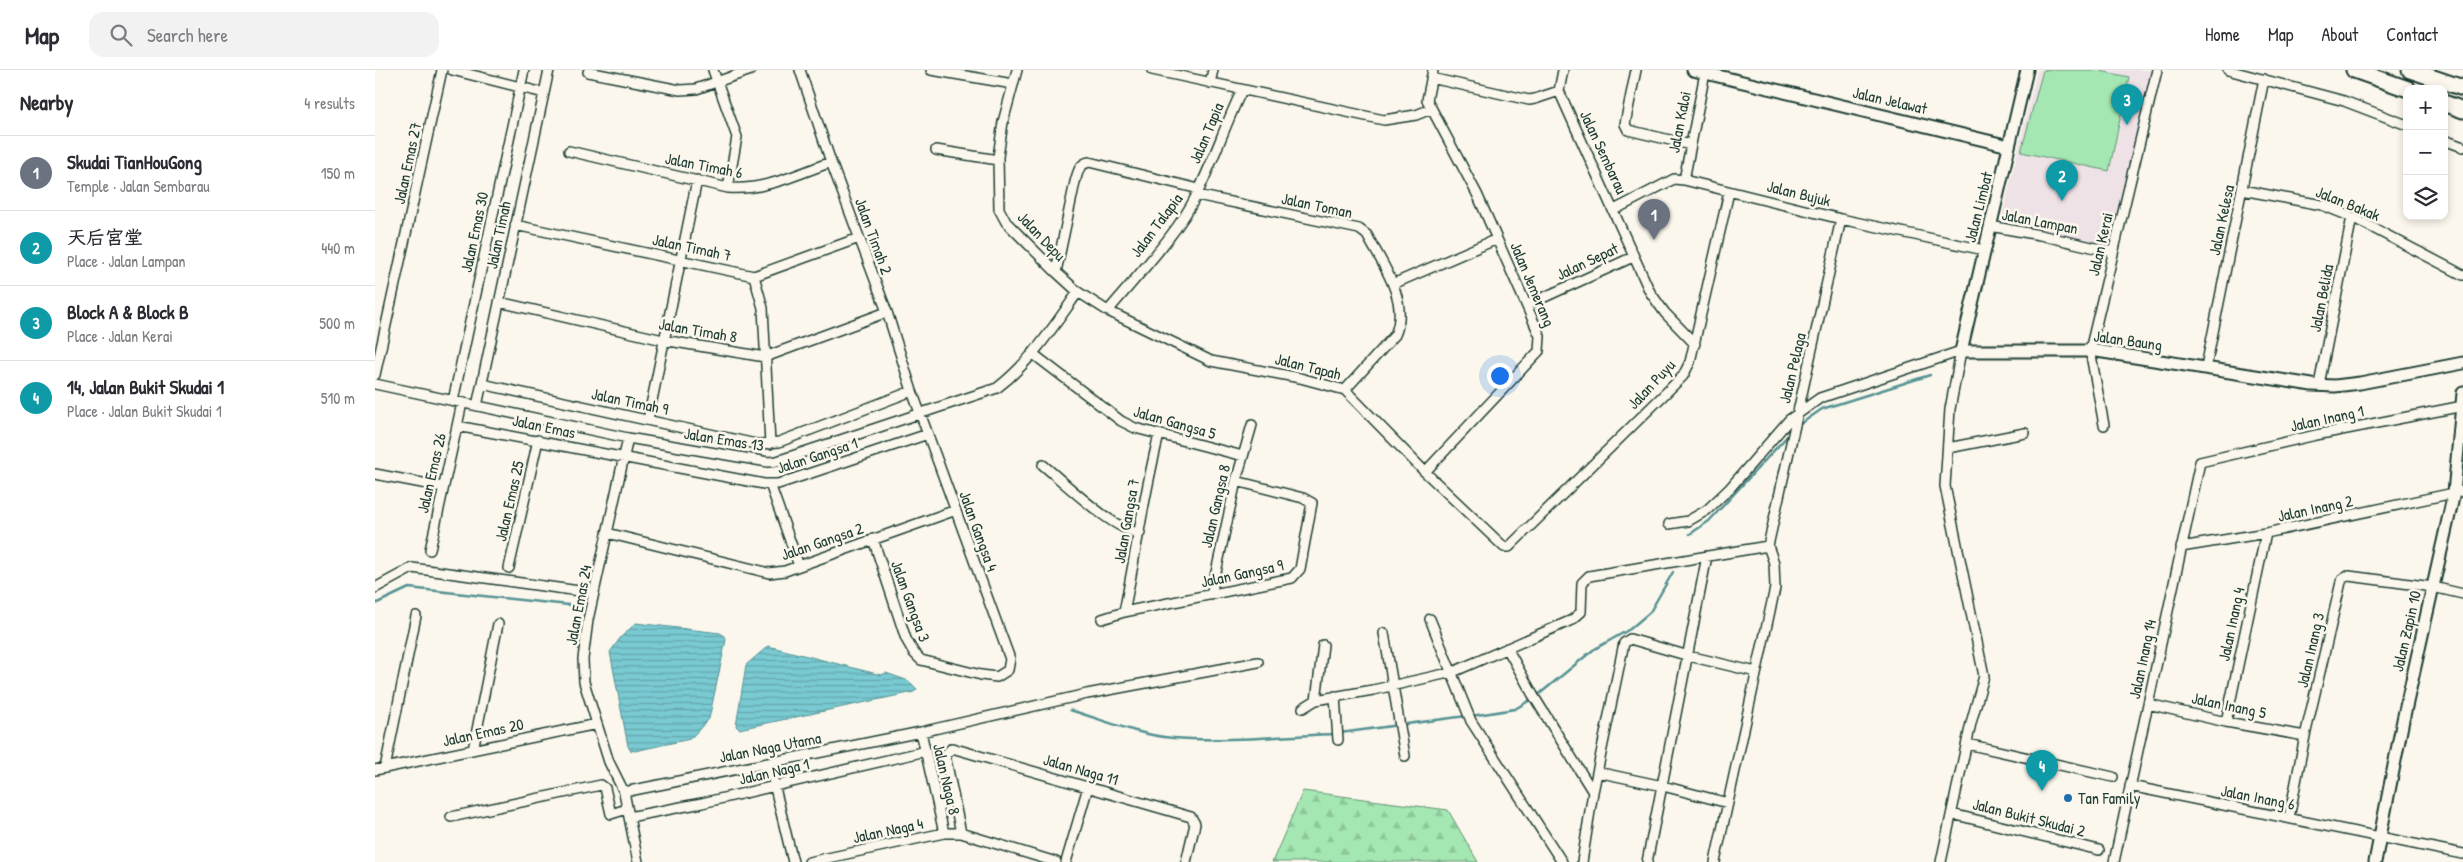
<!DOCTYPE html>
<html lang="en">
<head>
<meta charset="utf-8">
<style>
	:root { --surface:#fff; --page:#f2f2f3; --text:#2b2b33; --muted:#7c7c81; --line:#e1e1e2; --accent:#ea580c }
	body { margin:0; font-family:"Patrick Hand","LXGW WenKai TC",sans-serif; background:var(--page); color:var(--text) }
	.controls { position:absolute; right:15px; top:15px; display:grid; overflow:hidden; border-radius:10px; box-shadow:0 2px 8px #0003 }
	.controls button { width:45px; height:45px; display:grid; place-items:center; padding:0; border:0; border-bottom:1px solid var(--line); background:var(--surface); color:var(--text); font:25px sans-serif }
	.you { position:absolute; left:1124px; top:305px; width:18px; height:18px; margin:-12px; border:4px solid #fff; border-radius:50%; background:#1a73e8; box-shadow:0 0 0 8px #1a73e833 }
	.badge { display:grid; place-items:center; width:32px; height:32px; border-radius:50%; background:var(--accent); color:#fff; font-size:16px; font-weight:700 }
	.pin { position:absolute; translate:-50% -41px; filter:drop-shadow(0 1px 2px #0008) }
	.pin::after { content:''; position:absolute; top:26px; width:18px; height:15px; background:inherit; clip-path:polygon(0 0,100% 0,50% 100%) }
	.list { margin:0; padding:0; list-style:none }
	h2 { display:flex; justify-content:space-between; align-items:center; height:65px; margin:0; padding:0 20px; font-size:21px }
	h2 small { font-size:16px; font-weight:400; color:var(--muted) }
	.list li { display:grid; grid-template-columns:32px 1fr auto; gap:15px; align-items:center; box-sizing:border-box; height:75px; padding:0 20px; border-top:1px solid var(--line) }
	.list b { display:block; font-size:19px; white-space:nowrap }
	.list p { margin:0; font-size:16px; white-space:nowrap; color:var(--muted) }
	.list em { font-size:16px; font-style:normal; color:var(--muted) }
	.icon { flex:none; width:28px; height:28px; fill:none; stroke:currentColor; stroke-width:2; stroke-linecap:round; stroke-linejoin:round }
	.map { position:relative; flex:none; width:2088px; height:792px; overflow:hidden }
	header { display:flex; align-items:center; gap:30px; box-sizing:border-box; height:70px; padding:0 25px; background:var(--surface); border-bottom:1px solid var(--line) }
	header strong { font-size:24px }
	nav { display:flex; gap:28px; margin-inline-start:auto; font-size:18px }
	.search { width:350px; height:45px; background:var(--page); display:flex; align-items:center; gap:12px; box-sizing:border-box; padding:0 18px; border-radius:15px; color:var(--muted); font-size:19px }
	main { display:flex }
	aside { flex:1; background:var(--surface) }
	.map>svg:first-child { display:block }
	.built { fill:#efe2e7 }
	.green { fill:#a4e7b2; stroke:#629273 }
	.forest { fill:url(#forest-firs); stroke:#629273 }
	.water { fill:url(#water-rules); stroke:#559293 }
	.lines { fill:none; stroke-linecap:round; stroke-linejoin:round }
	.stream { stroke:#559293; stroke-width:2.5 }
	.minor-casing { stroke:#1f3d34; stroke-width:12 }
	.tertiary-casing { stroke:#1f3d34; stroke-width:15 }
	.trunk-casing { stroke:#1f3d34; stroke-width:19 }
	.minor { stroke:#fbf7ec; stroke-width:9 }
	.tertiary { stroke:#fbf7ec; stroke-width:11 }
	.trunk { stroke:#fbf7ec; stroke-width:15 }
	.poi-dot { fill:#1f6fb2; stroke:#fbf7ec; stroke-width:2 }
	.labels { text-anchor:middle; stroke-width:5; stroke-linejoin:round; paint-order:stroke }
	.street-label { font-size:16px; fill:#1f3d34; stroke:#fbf7ec }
	.poi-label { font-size:16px; fill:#1f3d34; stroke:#fbf7ec; text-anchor:start }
</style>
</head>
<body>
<header>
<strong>Map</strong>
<div class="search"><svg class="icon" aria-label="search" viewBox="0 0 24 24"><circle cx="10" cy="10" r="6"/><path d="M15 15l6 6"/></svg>Search here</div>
<nav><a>Home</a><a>Map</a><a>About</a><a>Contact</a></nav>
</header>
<main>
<aside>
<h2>Nearby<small>4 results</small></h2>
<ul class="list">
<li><span class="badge" style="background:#6b7280">1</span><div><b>Skudai TianHouGong</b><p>Temple · Jalan Sembarau</p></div><em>150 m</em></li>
<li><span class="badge" style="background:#0f9aa8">2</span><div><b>天后宫堂</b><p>Place · Jalan Lampan</p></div><em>440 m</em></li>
<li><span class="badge" style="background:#0f9aa8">3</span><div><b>Block A &amp; Block B</b><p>Place · Jalan Kerai</p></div><em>500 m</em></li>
<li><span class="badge" style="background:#0f9aa8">4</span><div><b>14, Jalan Bukit Skudai 1</b><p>Place · Jalan Bukit Skudai 1</p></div><em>510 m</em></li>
</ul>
</aside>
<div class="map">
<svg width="2088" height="792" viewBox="0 0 2088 792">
	<defs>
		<pattern id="forest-firs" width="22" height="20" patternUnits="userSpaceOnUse" patternTransform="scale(1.25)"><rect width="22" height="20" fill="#a4e7b2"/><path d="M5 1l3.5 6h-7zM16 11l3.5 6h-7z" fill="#8dc79a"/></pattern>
		<pattern id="water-rules" width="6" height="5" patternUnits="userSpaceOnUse" patternTransform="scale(1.25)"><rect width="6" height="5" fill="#79cad2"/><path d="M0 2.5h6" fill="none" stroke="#63a5ab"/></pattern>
	</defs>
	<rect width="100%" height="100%" fill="#fbf7ec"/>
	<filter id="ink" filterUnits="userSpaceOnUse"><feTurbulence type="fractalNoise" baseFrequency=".02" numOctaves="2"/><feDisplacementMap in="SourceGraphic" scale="10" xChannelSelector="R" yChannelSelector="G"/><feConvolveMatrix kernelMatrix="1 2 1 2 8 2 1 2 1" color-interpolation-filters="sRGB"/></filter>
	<g filter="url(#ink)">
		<!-- built -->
		<path class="built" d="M1662,0H1778L1734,176L1626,151Z"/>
		<!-- green -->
		<path class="green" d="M1668,0H1721L1754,7L1734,101L1646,82Z"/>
		<!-- forest -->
		<path class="forest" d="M928,721L1073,740L1103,792H897Z"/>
		<!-- water -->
		<path class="water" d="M261,553L345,563L350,566L351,570L334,649L315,669L260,681L255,680L253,676L235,582L246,567Z
			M393,576L506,605L511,603L534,611L542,619L539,622L364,659L361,656L371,595Z"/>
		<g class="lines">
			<!-- stream -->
			<path class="stream" d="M1424,355L1447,339L1555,305
				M1315,464L1334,451L1416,362
				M0,534L34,518L203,536
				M1162,626L1218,580L1255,559L1275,542L1298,502
				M695,640C728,650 763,665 798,668C851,672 906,666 959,664
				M1096,646L1140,639L1157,629
				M965,663L1091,646"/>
			<defs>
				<path id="minor" d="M77,0L169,23
					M338,0L362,67L353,118
					M425,0L456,92L512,242L537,321L635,589L633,600L622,607L606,605L546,590L539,583L531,569L498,469
					M556,0L638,14
					M642,0L628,52L623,87L624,139L631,152L681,202L703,222L733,241L836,291L925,308L970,320L1050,402L1129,477H1134L1308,306L1315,292L1354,122
					M777,0L1009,50L1041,45L1056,39
					M1188,0L1184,21L1275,222L1290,243L1320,274
					M1261,0L1250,54L1253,60L1316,75
					M1853,0L1969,31L2032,55
					M213,2L305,20L321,19L376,0
					M1056,8L1154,30L1160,29L1184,21
					M835,13L838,0
					M2069,70L2088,77
					M561,80L623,90
					M194,81L353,118C388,121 423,104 456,92
					M1309,110L1330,3
					M1867,120L1947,135L1977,147L2088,205
					M822,125L984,159L992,165C1007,194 1035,230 1020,265L970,320
					M1239,140L1299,109L1309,110L1466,149L1609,180
					M140,155L379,206L484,168
					M1615,156L1665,165L1738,182
					M681,202L700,112C703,102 704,94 714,92L824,119
					M379,206L388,238L395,374
					M1018,214L1122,169
					M124,232L288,270L390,287L512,242
					M1152,235L1258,187
					M733,241C760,208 803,163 821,126C838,92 850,55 867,20
					M657,283L746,351L760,358L868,386
					M1831,297L1889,9
					M0,305L67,0
					M0,314L253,368L393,392L402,391L622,318C655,293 679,256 703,222
					M107,314L381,374L404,372L537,321
					M1944,315L1977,147
					M78,331L149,0
					M102,336L174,0
					M273,350L322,110
					M1729,355L1715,280L1782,0
					M82,356L389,414H403L553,364
					M253,368L213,550L208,589L209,612L222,654L234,692L249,722L263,792
					M1573,378L1650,363
					M668,395C690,413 739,461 765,463
					M1050,402L1164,281L1165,266L1102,124L1052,30L1058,0
					M0,404L68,417
					M395,414L424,496
					M1294,454L1313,451L1332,440L1355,418L1414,350L1445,328L1586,281L1575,339L1570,416L1609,606L1596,653L1566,792
					M232,463L394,503L410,501L581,440
					M1806,477L1891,463L2088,421
					M55,480L87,333
					M134,498L163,370
					M0,518L37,498L219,523
					M836,525L861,411L877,355
					M749,542C761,483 769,424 784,365
					M727,549L749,542L917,508L925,499L937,433L928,428L861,411
					M1055,549L1096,651L1187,792
					M1009,563L1030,686
					M1132,578L1158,625L1218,722
					M960,626L963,670
					M941,630L948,575
					M1773,634L1851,652L1930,666
					M928,638L941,630L998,620L1078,602L1197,550L1206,542L1207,513L1214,506L1393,476
					M1851,652L1891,463
					M546,662L569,763
					M1592,674L1738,707
					M98,680L123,554
					M394,693L418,792
					M10,698L41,546
					M0,700L222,654
					M1222,702L1288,716L1353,733
					M1755,716L2088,784
					M249,722L546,662L712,624L883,592
					M1577,744L1724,780
					M76,747L226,715L230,718L236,744L252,739
					M254,747L327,733L551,681
					M1914,748L1930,666L1966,512L1969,507L1974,506L2058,517L2088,524
					M586,763L570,685L577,678L816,747L820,754L811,792
					M434,792L569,763H586L681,792
					M691,792L713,717
					M1207,792L1218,722L1249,573L1255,569L1314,586L1381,602
					M1272,792L1332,486
					M1340,792L1400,518L1399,493L1393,476L1466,149
					M1739,792L1825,392L1941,365L2088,336"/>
				<path id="tertiary" d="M1318,0L1634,76
					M1652,0L1586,281H1722L1937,315L1960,316L1985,313L2088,293
					M2000,792L2028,650L2079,423L2088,323"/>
				<path id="trunk" d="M1979,0L2033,19
					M2035,0L2088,18
					M2069,33L2088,40"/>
			</defs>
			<!-- minor casing -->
			<use href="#minor" class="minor-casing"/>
			<!-- tertiary casing -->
			<use href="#tertiary" class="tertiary-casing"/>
			<!-- trunk casing -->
			<use href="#trunk" class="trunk-casing"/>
			<!-- minor -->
			<use href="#minor" class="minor"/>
			<!-- tertiary -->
			<use href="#tertiary" class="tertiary"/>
			<!-- trunk -->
			<use href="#trunk" class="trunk"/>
		</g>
	</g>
	<!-- markers -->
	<circle class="poi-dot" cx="1693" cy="728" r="5"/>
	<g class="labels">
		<!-- street labels -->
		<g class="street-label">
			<text transform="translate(1515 30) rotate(13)" y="6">Jalan Jelawat</text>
			<text transform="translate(1304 52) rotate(-79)" y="6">Jalan Kaloi</text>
			<text transform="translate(831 63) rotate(-67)" y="6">Jalan Tapia</text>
			<text transform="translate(1229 82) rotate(65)" y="6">Jalan Sembarau</text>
			<text transform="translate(32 93) rotate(-78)" y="6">Jalan Emas 27</text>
			<text transform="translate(329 95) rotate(11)" y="6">Jalan Timah 6</text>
			<text transform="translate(1424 123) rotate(14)" y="6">Jalan Bujuk</text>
			<text transform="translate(1973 133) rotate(22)" y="6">Jalan Bakak</text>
			<text transform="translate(942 135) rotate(12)" y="6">Jalan Toman</text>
			<text transform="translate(1603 137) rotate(-76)" y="6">Jalan Limbat</text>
			<text transform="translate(1846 150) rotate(-78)" y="6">Jalan Kelesa</text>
			<text transform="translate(1665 151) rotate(11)" y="6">Jalan Lampan</text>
			<text transform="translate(781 155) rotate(-53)" y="6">Jalan Talapia</text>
			<text transform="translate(99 162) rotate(-78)" y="6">Jalan Emas 30</text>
			<text transform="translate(123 165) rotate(-78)" y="6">Jalan Timah</text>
			<text transform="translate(499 166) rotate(70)" y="6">Jalan Timah 2</text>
			<text transform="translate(667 166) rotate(46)" y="6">Jalan Depu</text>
			<text transform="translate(1725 174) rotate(-77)" y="6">Jalan Kerai</text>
			<text transform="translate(317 177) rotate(12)" y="6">Jalan Timah 7</text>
			<text transform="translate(1212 191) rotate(-25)" y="6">Jalan Sepat</text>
			<text transform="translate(1158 214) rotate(67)" y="6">Jalan Jemerang</text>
			<text transform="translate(1946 228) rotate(-79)" y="6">Jalan Belida</text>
			<text transform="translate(323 260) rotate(10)" y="6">Jalan Timah 8</text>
			<text transform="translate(1753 270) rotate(8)" y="6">Jalan Baung</text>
			<text transform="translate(933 296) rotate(14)" y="6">Jalan Tapah</text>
			<text transform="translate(1417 298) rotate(-77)" y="6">Jalan Pelaga</text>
			<text transform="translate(1276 314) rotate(-47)" y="6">Jalan Puyu</text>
			<text transform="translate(255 331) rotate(12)" y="6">Jalan Timah 9</text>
			<text transform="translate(1952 348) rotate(-12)" y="6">Jalan Inang 1</text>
			<text transform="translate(800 352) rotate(16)" y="6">Jalan Gangsa 5</text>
			<text transform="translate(169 356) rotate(12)" y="6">Jalan Emas</text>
			<text transform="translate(349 369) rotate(9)" y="6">Jalan Emas 13</text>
			<text transform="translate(442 385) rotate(-18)" y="6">Jalan Gangsa 1</text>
			<text transform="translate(56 403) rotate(-77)" y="6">Jalan Emas 26</text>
			<text transform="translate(134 431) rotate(-77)" y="6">Jalan Emas 25</text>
			<text transform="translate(840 436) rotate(-77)" y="6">Jalan Gangsa 8</text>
			<text transform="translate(1940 438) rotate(-12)" y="6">Jalan Inang 2</text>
			<text transform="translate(751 451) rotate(-80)" y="6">Jalan Gangsa 7</text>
			<text transform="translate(604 461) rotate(70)" y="6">Jalan Gangsa 4</text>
			<text transform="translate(447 471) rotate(-19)" y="6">Jalan Gangsa 2</text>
			<text transform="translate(867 503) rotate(-12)" y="6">Jalan Gangsa 9</text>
			<text transform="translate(536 531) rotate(70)" y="6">Jalan Gangsa 3</text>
			<text transform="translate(203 535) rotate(-79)" y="6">Jalan Emas 24</text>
			<text transform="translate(1856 554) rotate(-78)" y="6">Jalan Inang 4</text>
			<text transform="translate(2031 561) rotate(-77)" y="6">Jalan Zapin 10</text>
			<text transform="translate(1935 580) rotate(-77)" y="6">Jalan Inang 3</text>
			<text transform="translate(1767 589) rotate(-78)" y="6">Jalan Inang 14</text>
			<text transform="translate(1854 635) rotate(12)" y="6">Jalan Inang 5</text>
			<text transform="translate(108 662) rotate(-12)" y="6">Jalan Emas 20</text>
			<text transform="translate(395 677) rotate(-11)" y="6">Jalan Naga Utama</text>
			<text transform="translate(706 699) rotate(16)" y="6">Jalan Naga 11</text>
			<text transform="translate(399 701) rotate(-13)" y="6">Jalan Naga 1</text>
			<text transform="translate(572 709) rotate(77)" y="6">Jalan Naga 8</text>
			<text transform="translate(1883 727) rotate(11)" y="6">Jalan Inang 6</text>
			<text transform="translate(1654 747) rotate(14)" y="6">Jalan Bukit Skudai 2</text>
			<text transform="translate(513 760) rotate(-12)" y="6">Jalan Naga 4</text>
		</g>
		<!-- poi labels -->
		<g class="poi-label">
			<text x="1703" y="734">Tan Family</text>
		</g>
	</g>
</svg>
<div class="controls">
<button>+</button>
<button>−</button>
<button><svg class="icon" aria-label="layers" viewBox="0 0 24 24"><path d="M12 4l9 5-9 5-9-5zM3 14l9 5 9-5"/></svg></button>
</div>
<div class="you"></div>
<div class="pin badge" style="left:1279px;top:170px;background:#6b7280">1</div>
<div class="pin badge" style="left:1687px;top:131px;background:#0f9aa8">2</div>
<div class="pin badge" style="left:1752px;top:55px;background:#0f9aa8">3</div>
<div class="pin badge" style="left:1667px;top:721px;background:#0f9aa8">4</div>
</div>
</main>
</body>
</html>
